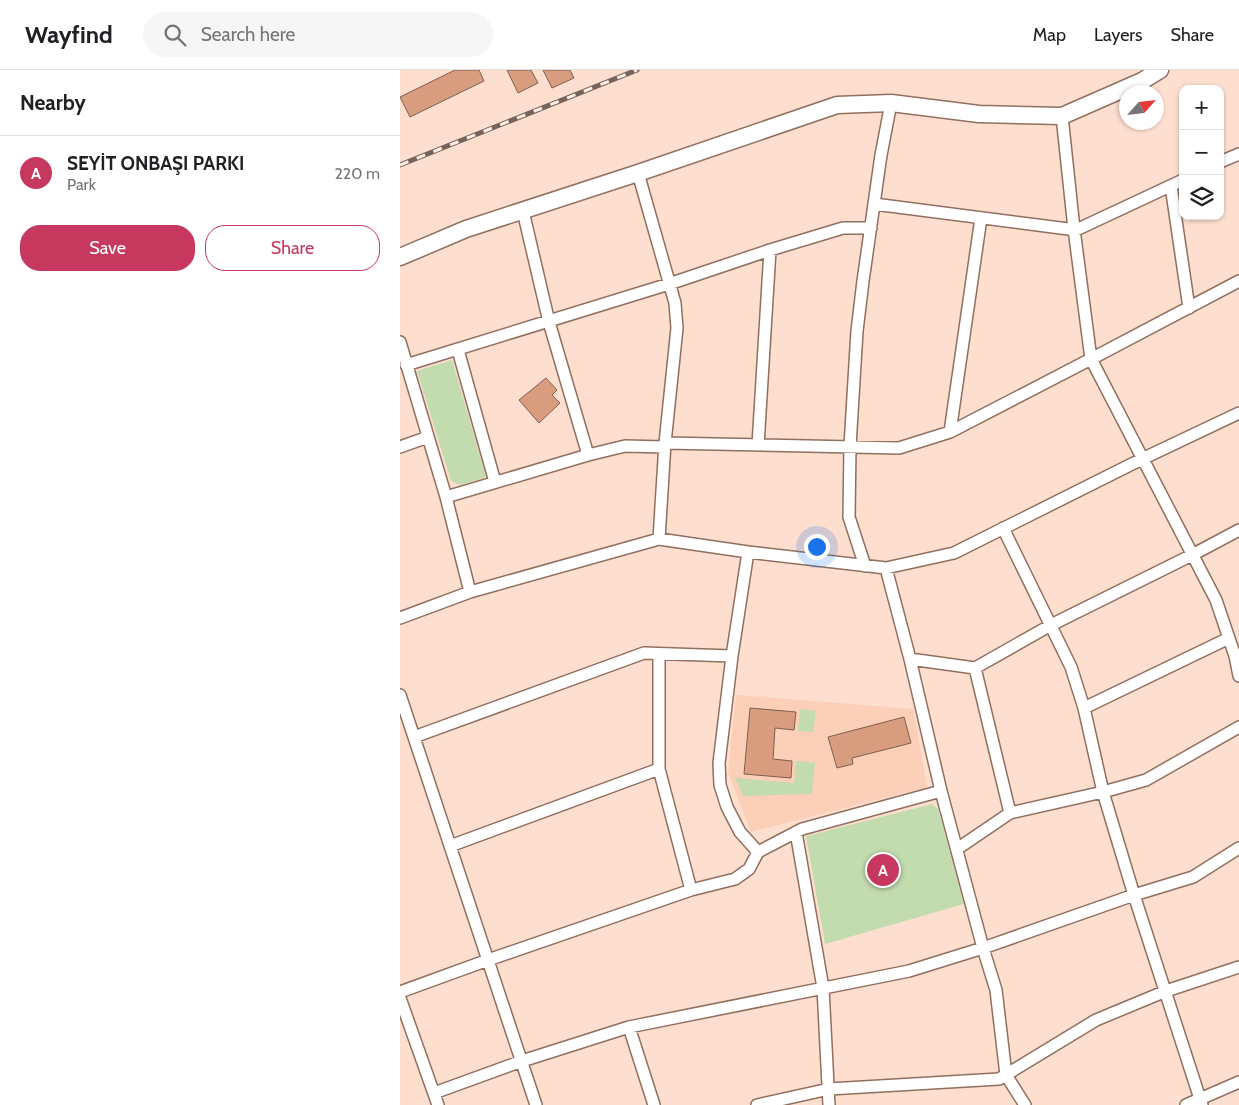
<!DOCTYPE html>
<html lang="en">
<head>
<meta charset="utf-8">
<style>
	:root { --surface:#fff; --page:#f6f6f6; --text:#202124; --muted:#757577; --line:#e0e0e0; --accent:#c6385e }
	body { margin:0; font-family:Cabin,sans-serif; background:var(--page); color:var(--text) }
	.controls { position:absolute; right:15px; top:15px; display:grid; overflow:hidden; border-radius:10px; box-shadow:0 1px 4px #0004 }
	.controls button { width:45px; height:45px; display:grid; place-items:center; padding:0; border:0; border-bottom:1px solid var(--line); background:var(--surface); color:var(--text); font:25px sans-serif }
	.compass { position:absolute; left:719px; top:15px; width:45px; height:45px; border-radius:50%; background:var(--surface); box-shadow:0 1px 4px #0004; rotate:63deg }
	.you { position:absolute; left:416px; top:476px; width:18px; height:18px; margin:-12px; border:4px solid #fff; border-radius:50%; background:#1a73e8; box-shadow:0 0 0 8px #1a73e833 }
	.badge { display:grid; place-items:center; width:32px; height:32px; border-radius:50%; background:var(--accent); color:#fff; font-size:16px; font-weight:700 }
	.pin { position:absolute; translate:-50% -50%; border:2px solid #fff; box-shadow:0 1px 5px #0006 }
	.list { margin:0; padding:0; list-style:none }
	h2 { display:flex; justify-content:space-between; align-items:center; height:65px; margin:0; padding:0 20px; font-size:21px }
	h2 small { font-size:16px; font-weight:400; color:var(--muted) }
	.list li { display:grid; grid-template-columns:32px 1fr auto; gap:15px; align-items:center; box-sizing:border-box; height:75px; padding:0 20px; border-top:1px solid var(--line) }
	.list b { display:block; font-size:19px; white-space:nowrap }
	.list p { margin:0; font-size:16px; white-space:nowrap; color:var(--muted) }
	.list em { font-size:16px; font-style:normal; color:var(--muted) }
	.actions { display:flex; gap:10px; padding:15px 20px }
	.actions a { flex:1; padding:11px 0; border:1px solid var(--accent); border-radius:20px; text-align:center; font-size:18px; color:var(--accent) }
	.actions .main { background:var(--accent); color:#fff }
	.icon { flex:none; width:28px; height:28px; fill:none; stroke:currentColor; stroke-width:2; stroke-linecap:round; stroke-linejoin:round }
	.map { position:relative; flex:none; width:839px; height:1035px; overflow:hidden }
	header { display:flex; align-items:center; gap:30px; box-sizing:border-box; height:70px; padding:0 25px; background:var(--surface); border-bottom:1px solid var(--line) }
	header strong { font-size:24px }
	nav { display:flex; gap:28px; margin-inline-start:auto; font-size:18px }
	.search { width:350px; height:45px; background:var(--page); display:flex; align-items:center; gap:12px; box-sizing:border-box; padding:0 18px; border-radius:28px; color:var(--muted); font-size:19px }
	main { display:flex }
	aside { flex:1; background:var(--surface) }
	.map>svg:first-child { display:block }
	.built { fill:#fccfb8 }
	.green { fill:#c2dcaf }
	.building { fill:#d89d7e; stroke:#805f4e }
	.lines { fill:none; stroke-linecap:round; stroke-linejoin:round }
	.street-casing { stroke:#906f5e; stroke-width:14 }
	.secondary-casing { stroke:#906f5e; stroke-width:19 }
	.street { stroke:#fff; stroke-width:11 }
	.secondary { stroke:#fff; stroke-width:16 }
	.rail-casing { stroke:#77635a; stroke-width:5 }
	.rail { stroke:#ffefe7; stroke-width:3; stroke-dasharray:9; stroke-linecap:butt }
</style>
</head>
<body>
<header>
<strong>Wayfind</strong>
<div class="search"><svg class="icon" aria-label="search" viewBox="0 0 24 24"><circle cx="10" cy="10" r="6"/><path d="M15 15l6 6"/></svg>Search here</div>
<nav><a>Map</a><a>Layers</a><a>Share</a></nav>
</header>
<main>
<aside>
<h2>Nearby<small></small></h2>
<ul class="list">
<li><span class="badge">A</span><div><b>SEYİT ONBAŞI PARKI</b><p>Park</p></div><em>220 m</em></li>
</ul>
<div class="actions"><a class="main">Save</a><a>Share</a></div>
</aside>
<div class="map">
<svg width="839" height="1035" viewBox="0 0 839 1035">
	<rect width="100%" height="100%" fill="#fddecf"/>
	<!-- built -->
	<path class="built" d="M336,625L513,639L527,717L351,762L328,702Z"/>
	<!-- green -->
	<path class="green" d="M52,290L86,407L60,415L51,411L17,301Z
		M400,639L416,641L413,662L398,661Z
		M396,691L415,693L412,724L343,726L335,708L394,713Z
		M532,734L538,739L564,834L425,874L406,766Z"/>
	<!-- building -->
	<path class="building" d="M55,0H79L84,11L10,47L0,27Z
		M107,0H131L138,13L118,23Z
		M143,0H170L174,8L152,18Z
		M146,308L157,320L152,325L160,333L139,353L119,330Z
		M350,638L396,642L394,660L375,658L373,689L392,691L391,708L344,704Z
		M504,647L511,673L452,688L453,694L437,698L428,667Z"/>
	<g class="lines">
		<defs>
			<path id="street" d="M662,46L674,159L691,289L816,530L835,586
				M820,92L839,84
				M238,103L275,233L277,258L265,373L259,469
				M771,116L789,238
				M474,134L676,160L783,110
				M123,141L149,252L188,385
				M0,272L46,427L70,522
				M58,280L95,412
				M6,295L269,214L370,180L443,158H471
				M550,362L691,289L839,211
				M265,373L499,378L550,362L581,148
				M358,375L370,180
				M0,377L28,367
				M46,427L188,385L225,376L265,377
				M603,458L671,597L684,638
				M465,496L449,447L450,376L457,261L463,211L481,85L491,33
				M486,498L510,589L541,721L583,878L596,920L606,1005L625,1035
				M0,548L70,522L259,469L348,482L486,498L554,483L742,389L839,343
				M839,585L835,586L839,606
				M332,586L319,693L320,715L327,737L340,762L358,782
				M510,589L575,598L651,555L792,485L839,460
				M0,625L136,1035
				M14,667L244,583L332,586L348,482
				M610,743L703,722L684,638L829,568
				M396,762L423,918L429,1035
				M50,776L259,699
				M557,779L610,743L575,598
				M291,820L335,809L349,799L358,782L402,759L541,721
				M0,922L88,890L291,820L259,699V584
				M0,928L38,1035
				M229,957L254,1035
				M34,1023L122,991L229,957L509,901L583,878L734,825L793,807L839,778
				M357,1035L429,1019L599,1009L696,950L766,921L839,897
				M786,1035L839,1012
				M802,1035L734,825L703,722L746,710L839,657"/>
			<path id="secondary" d="M0,187L66,159L238,103L437,35L491,33L579,44L662,46L742,11L760,0"/>
		</defs>
		<!-- street casing -->
		<use href="#street" class="street-casing"/>
		<!-- secondary casing -->
		<use href="#secondary" class="secondary-casing"/>
		<!-- street -->
		<use href="#street" class="street"/>
		<!-- secondary -->
		<use href="#secondary" class="secondary"/>
		<defs>
			<path id="rail" d="M0,95L237,0"/>
		</defs>
		<!-- rail casing -->
		<use href="#rail" class="rail-casing"/>
		<!-- rail -->
		<use href="#rail" class="rail"/>
	</g>
</svg>
<div class="controls">
<button>+</button>
<button>−</button>
<button><svg class="icon" aria-label="layers" viewBox="0 0 24 24"><path d="M12 4l9 5-9 5-9-5zM3 14l9 5 9-5"/></svg></button>
</div>
<svg class="compass" viewBox="-18 -18 36 36"><path d="M0-13l5 13h-10z" fill="#e53935"/><path d="M0 13l5-13h-10z" fill="#757577"/></svg>
<div class="you"></div>
<div class="pin badge" style="left:483px;top:800px">A</div>
</div>
</main>
</body>
</html>
